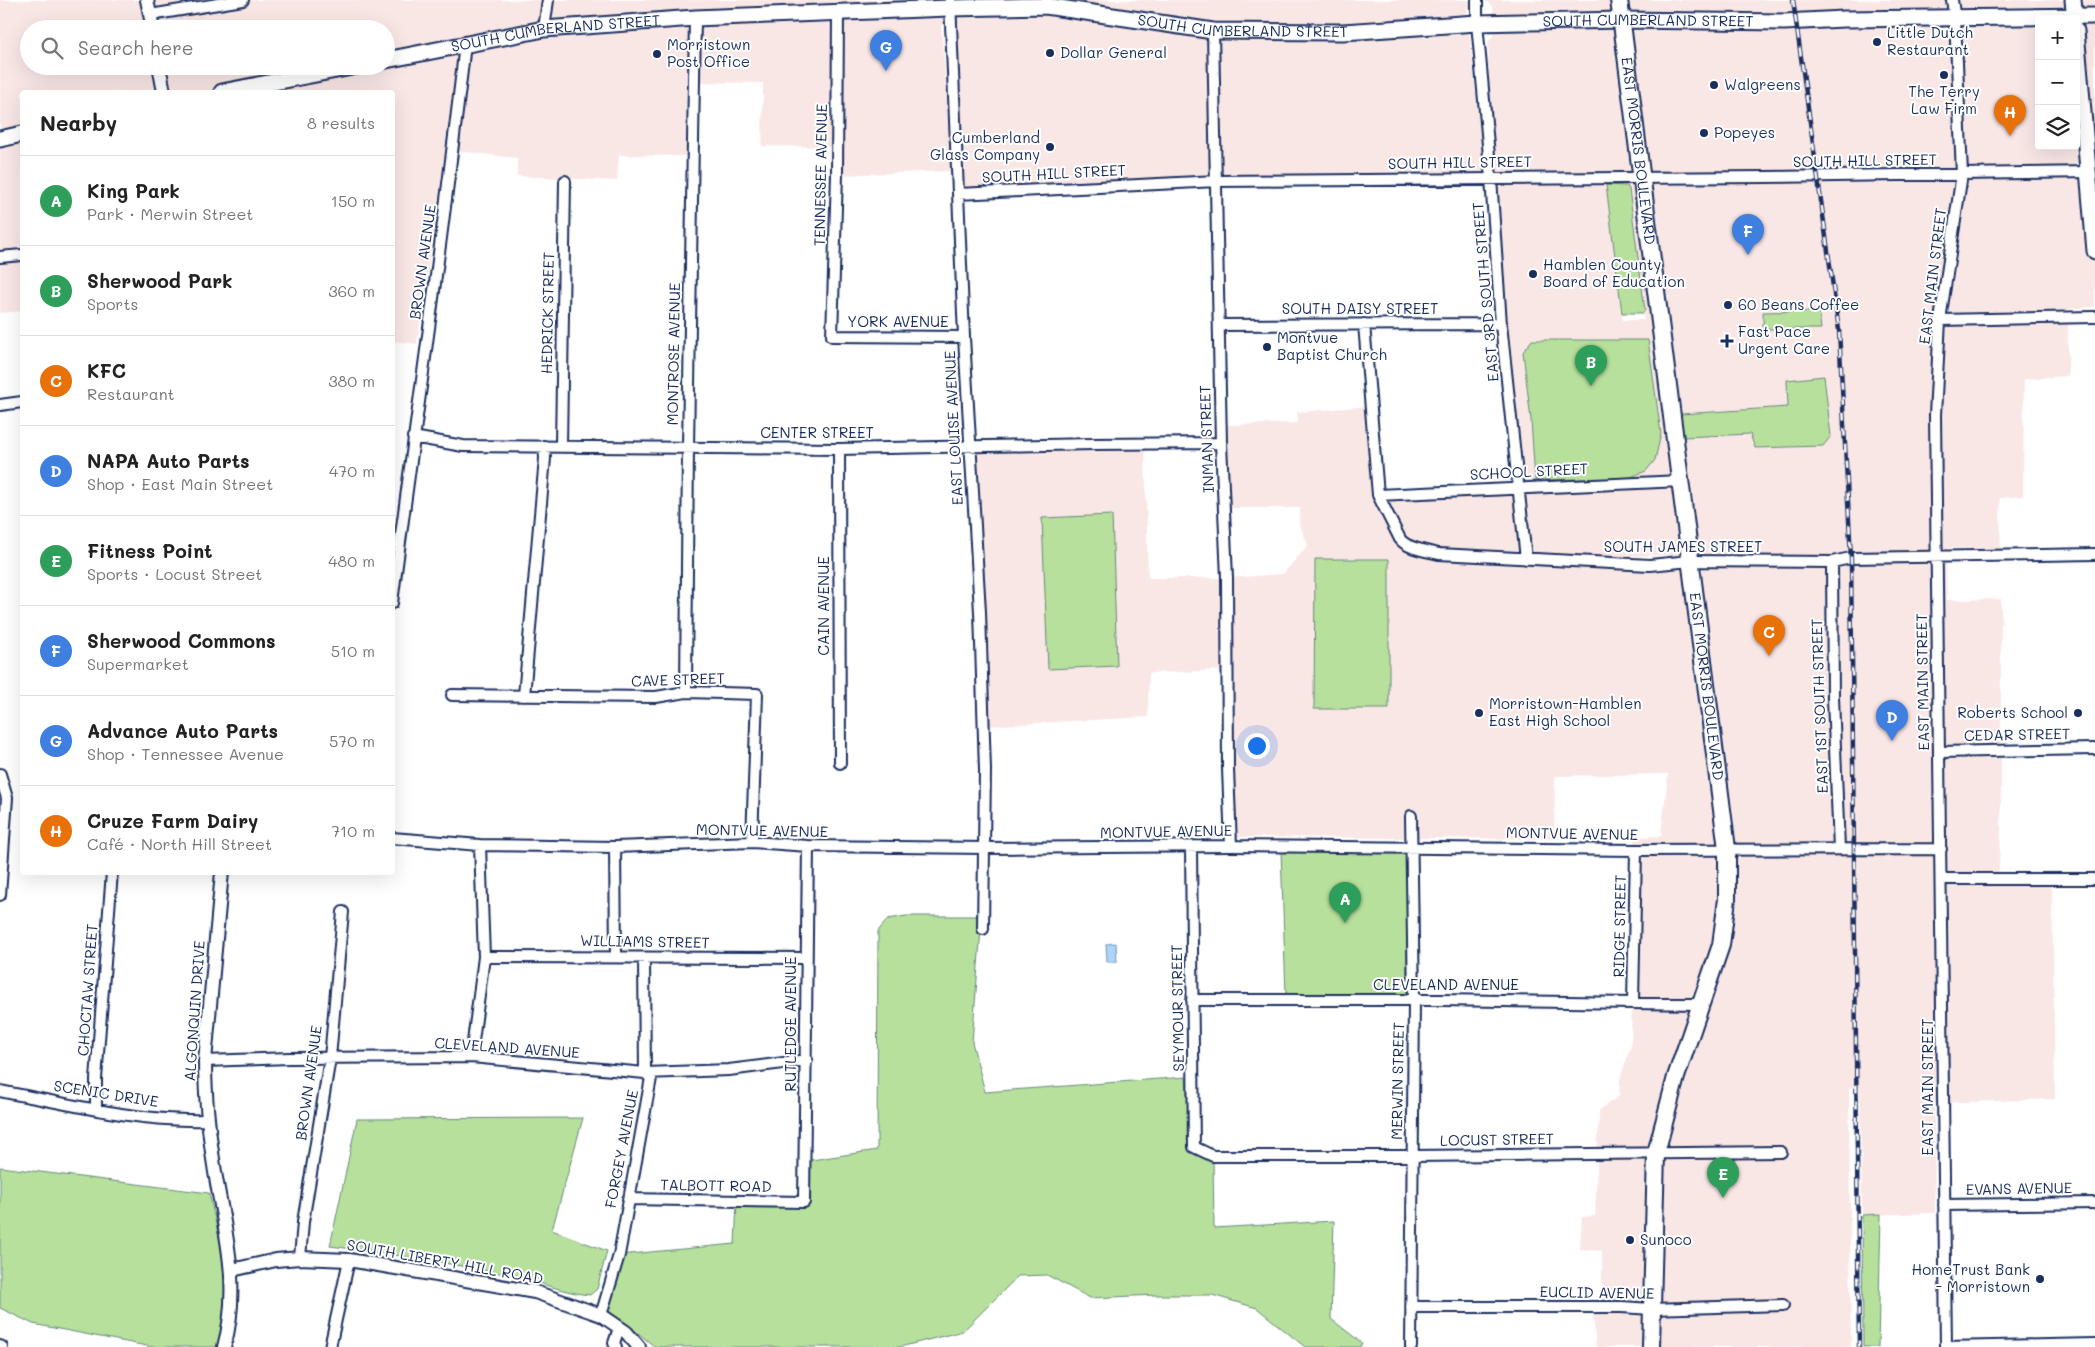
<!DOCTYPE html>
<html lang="en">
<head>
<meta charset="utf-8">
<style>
	:root { --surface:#fff; --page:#f6f6f6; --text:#222; --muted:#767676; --line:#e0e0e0; --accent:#ea580c }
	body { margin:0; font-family:Mali,sans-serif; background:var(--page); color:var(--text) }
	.controls { position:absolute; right:15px; top:15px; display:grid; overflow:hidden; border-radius:5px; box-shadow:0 5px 20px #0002 }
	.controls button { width:45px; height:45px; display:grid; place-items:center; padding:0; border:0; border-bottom:1px solid var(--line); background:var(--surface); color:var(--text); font:25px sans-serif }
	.you { position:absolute; left:1256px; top:745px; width:18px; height:18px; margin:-12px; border:4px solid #fff; border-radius:50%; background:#1a73e8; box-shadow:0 0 0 8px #1a73e833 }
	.badge { display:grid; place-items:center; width:32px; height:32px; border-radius:50%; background:var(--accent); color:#fff; font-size:16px; font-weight:700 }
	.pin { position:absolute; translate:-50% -41px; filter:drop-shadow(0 1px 2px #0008) }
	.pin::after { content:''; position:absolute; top:26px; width:18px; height:15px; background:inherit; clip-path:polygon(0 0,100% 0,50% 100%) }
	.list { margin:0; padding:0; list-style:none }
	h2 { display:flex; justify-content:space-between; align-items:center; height:65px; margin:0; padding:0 20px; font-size:21px }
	h2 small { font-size:16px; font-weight:400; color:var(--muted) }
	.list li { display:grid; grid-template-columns:32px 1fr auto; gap:15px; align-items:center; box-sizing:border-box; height:90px; padding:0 20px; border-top:1px solid var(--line) }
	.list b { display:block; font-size:19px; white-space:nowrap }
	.list p { margin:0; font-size:16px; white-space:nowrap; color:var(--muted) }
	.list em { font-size:16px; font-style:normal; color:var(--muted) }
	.icon { flex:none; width:28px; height:28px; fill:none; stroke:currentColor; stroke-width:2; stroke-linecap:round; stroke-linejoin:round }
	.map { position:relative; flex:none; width:2095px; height:1347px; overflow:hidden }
	.search { position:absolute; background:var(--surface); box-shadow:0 5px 20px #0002; left:20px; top:20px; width:375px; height:55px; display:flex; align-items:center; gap:12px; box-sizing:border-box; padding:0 18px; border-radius:28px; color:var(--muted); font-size:19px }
	.panel { position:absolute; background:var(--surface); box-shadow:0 5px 20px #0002; left:20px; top:90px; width:375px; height:785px; border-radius:5px }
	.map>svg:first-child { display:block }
	.built { fill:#f9e7e6; fill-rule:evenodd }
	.green { fill:#b7e09c; stroke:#69887d }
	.water { fill:#add4f7; stroke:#7392ba }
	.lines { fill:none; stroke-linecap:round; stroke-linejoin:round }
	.minor-casing { stroke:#1b2f5e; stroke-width:14 }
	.tertiary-casing { stroke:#1b2f5e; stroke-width:16 }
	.secondary-casing { stroke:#1b2f5e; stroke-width:19 }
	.primary-casing { stroke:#1b2f5e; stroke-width:20 }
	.minor { stroke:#fff; stroke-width:10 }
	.tertiary { stroke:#fff; stroke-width:12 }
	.secondary { stroke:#fff; stroke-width:15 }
	.primary { stroke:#fff; stroke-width:16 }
	.rail-casing { stroke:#1b2f5e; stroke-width:4.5 }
	.rail { stroke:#fff; stroke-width:2.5; stroke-dasharray:8; stroke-linecap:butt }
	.poi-dot { fill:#1b2f5e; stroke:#fff; stroke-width:2 }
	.labels { text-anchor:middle; stroke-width:4; stroke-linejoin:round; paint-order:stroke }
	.street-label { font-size:15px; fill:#1b2f5e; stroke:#fff }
	.poi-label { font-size:15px; fill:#1b2f5e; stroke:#fff; text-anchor:start }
</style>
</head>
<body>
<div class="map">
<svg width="2095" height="1347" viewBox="0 0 2095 1347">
	<rect width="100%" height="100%" fill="#fff"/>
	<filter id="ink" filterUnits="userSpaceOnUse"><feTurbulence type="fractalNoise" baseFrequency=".02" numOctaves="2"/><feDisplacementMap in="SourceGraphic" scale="10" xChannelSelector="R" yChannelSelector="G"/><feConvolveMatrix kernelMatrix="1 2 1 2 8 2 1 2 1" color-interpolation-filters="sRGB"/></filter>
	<g filter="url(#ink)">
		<!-- built -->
		<path class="built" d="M0,0H1471V5L1467,10L1484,172L1240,177L1205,176L966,188L963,186L956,47L958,22L941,26L946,84L950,171L837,175V147L762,146L763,83L686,82V156L619,155L617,181L517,176V158L456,151L445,153L417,344L393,341L392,92H22V311L0,313ZM29,29H386V66H29Z
			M1485,0H2095V307L2068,309V376L2024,379L2023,496L2000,498L2001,549L1947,548L1946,561L1947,600L2001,599V832L1998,884H2052L2055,1099L1934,1103L1935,1213L1862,1215L1860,1088H1849L1851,1347H1596L1592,1307L1602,1306V1251L1580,1249L1582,1217L1595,1216L1599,1110L1619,1096L1620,1079L1631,1046L1635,837L1661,836L1668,774L1555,776L1554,839L1231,837L1228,670L1149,673L1148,717L983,726L970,446L1145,445L1148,578H1227L1283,574L1308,545L1300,525V508H1224L1221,425L1298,423L1297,412L1371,406L1378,495L1520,487L1501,324L1507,323L1492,190L1488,42L1493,36V7ZM2039,19H2076V146H2039ZM1622,313H1642L1644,320H1623ZM1669,555L1679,562L1626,563V556Z"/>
		<!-- green -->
		<path class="green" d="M1606,185L1627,186L1629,189L1645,310L1643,313H1622Z
			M1819,311L1821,329H1765L1763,327V312Z
			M1532,340H1648L1661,434L1655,460L1646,471L1628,478L1535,480L1531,420L1523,352Z
			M1824,376L1831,436L1823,446L1755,448L1750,434L1683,437L1681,414L1788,407L1787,380Z
			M1112,515L1117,666L1048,669L1042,518Z
			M1315,559H1389V709H1314Z
			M1281,851L1407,852V996L1286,995Z
			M906,916H982L972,1042L985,1092L1186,1077L1189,1118L1194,1146L1213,1156L1214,1228L1334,1221L1331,1319L1362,1343L1360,1347H1305L1257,1308L1212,1295H1156L1090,1298L1047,1275L1018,1276L963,1331L900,1347H655L626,1323L603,1307L619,1255L735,1244L737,1202H804L805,1161L877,1150L878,931L888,919Z
			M583,1118L552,1230L607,1251L597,1289L590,1295C564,1293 540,1282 515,1276C454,1264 392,1254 330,1246L357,1119Z
			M0,1167L209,1193L233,1299L224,1347H152L33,1324L0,1308Z
			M1881,1214L1878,1347H1863L1862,1215Z"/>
		<!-- water -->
		<path class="water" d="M1116,943L1117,962H1107L1106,944Z"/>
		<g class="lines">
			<defs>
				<path id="minor" d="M950,0L964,337L980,612L985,770L983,929
					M1477,0V23L1491,178L1501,324L1526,559
					M838,13L837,175L832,336L964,337
					M150,15L243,0
					M544,29L548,0
					M1213,31L1221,443L1227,578L1228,769L1231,846
					M958,194L1217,181L1766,177L2089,172
					M0,257L22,255
					M1940,320L2095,317
					M1364,324L1378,495L1400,539C1407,549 1428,551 1439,554L1650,565L1690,561L1832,562L1851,558L2095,554
					M1220,325L1501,324
					M0,405L22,402
					M413,437L463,446L839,449L1093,444L1221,443
					M561,446L565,181
					M839,449L840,763
					M1378,495L1681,481
					M1832,562L1833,697L1839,849
					M392,603C416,417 444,231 465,44
					M686,692L688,447L695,18
					M452,695L656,697L686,692L757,694L752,842
					M524,696L545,458L544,446
					M1939,752L2095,749
					M0,774L7,798L0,895
					M392,838L480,845L615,847L752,842L808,846L985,848L1231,846L1636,850L1941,849
					M615,847L616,956
					M1191,847L1194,1147L1213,1156H1412L1781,1152
					M1942,879H2095
					M484,957L806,958
					M1192,1000H1441L1699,1004
					M1633,1002L1636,850
					M471,1057L484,957L480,845
					M205,1061L289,1058L471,1057L645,1073L729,1070L807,1060
					M0,1091C68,1104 138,1122 207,1120
					M96,1109V1079L112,872
					M628,1199L804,1202L808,846
					M1944,1205L2095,1203
					M300,1258L303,1222L330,1058L343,912
					M1411,1307H1622L1651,1309L1783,1305
					M601,1315L619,1255L651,1078L645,1073L644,959
					M0,1346L2,1347
					M330,1347L349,1260
					M616,1347L614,1343L619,1328
					M1411,1347L1414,1000L1411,816
					M1946,1347L1935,415L1940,320L1962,174L1955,19L1952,0
					M1946,1347L2095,1344"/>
				<path id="tertiary" d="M147,0L153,29
					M159,66L164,92
					M222,872L205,1061C205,1099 209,1135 215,1172C225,1232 241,1287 224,1347
					M232,1270L276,1260L300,1258L349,1260L535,1292L601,1315L626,1332L639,1347"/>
				<g id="secondary">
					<path d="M2073,0L2075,19"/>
					<path d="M2076,31L2095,251"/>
					<path id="s1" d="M386,60L544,29L695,18L949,8L1046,6L1213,31L1343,32L1477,23L1622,20L1784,22L1844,19L2095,16"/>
					<path d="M222,92L357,66"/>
					<path d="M0,139L22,134"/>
				</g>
				<g id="primary">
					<path id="s2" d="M1619,0L1727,849V899L1721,945L1676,1077L1656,1153L1651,1347"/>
				</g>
			</defs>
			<!-- minor casing -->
			<use href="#minor" class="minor-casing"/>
			<!-- tertiary casing -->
			<use href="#tertiary" class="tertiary-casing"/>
			<!-- secondary casing -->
			<use href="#secondary" class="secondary-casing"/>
			<!-- primary casing -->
			<use href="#primary" class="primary-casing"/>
			<!-- minor -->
			<use href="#minor" class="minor"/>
			<!-- tertiary -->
			<use href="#tertiary" class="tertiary"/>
			<!-- secondary -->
			<use href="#secondary" class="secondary"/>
			<!-- primary -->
			<use href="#primary" class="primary"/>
			<defs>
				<path id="rail" d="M1793,0L1839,330L1851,558L1859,1347"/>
			</defs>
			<!-- rail casing -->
			<use href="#rail" class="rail-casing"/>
			<!-- rail -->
			<use href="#rail" class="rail"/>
		</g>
	</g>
	<!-- markers -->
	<g class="poi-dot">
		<circle cx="1877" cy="42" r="5"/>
		<circle cx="1050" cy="53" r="5"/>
		<circle cx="657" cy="54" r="5"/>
		<circle cx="1944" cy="75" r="5"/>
		<circle cx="1714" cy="85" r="5"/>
		<circle cx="1704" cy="133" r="5"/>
		<circle cx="1050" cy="147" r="5"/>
		<circle cx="1533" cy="274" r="5"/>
		<circle cx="1728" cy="305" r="5"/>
		<path d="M1724.5 333.5h5v5h5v5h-5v5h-5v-5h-5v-5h5z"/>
		<circle cx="1267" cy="347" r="5"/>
		<circle cx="1479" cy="713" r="5"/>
		<circle cx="2078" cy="713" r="5"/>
		<circle cx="1630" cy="1240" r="5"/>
		<circle cx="2040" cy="1279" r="5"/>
	</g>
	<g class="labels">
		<!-- street labels -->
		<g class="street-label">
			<text dy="5" stroke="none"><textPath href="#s1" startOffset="1268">SOUTH CUMBERLAND STREET</textPath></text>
			<text dy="5" stroke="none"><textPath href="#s1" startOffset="862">SOUTH CUMBERLAND STREET</textPath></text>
			<text dy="5" stroke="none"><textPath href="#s1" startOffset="172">SOUTH CUMBERLAND STREET</textPath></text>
			<text dy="5" stroke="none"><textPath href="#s2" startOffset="152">EAST MORRIS BOULEVARD</textPath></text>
			<text transform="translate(1865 161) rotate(-1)" y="5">SOUTH HILL STREET</text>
			<text transform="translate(1460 163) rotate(-1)" y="5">SOUTH HILL STREET</text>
			<text transform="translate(1054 174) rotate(-3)" y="5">SOUTH HILL STREET</text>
			<text transform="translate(821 175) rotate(-89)" y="5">TENNESSEE AVENUE</text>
			<text transform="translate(423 262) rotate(-82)" y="5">BROWN AVENUE</text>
			<text transform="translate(1933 276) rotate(-83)" y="5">EAST MAIN STREET</text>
			<text transform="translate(1486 292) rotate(-95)" y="5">EAST 3RD SOUTH STREET</text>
			<text x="1360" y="314">SOUTH DAISY STREET</text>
			<text transform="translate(548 313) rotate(-89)" y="5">HEDRICK STREET</text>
			<text x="898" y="327">YORK AVENUE</text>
			<text transform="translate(674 354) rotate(-89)" y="5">MONTROSE AVENUE</text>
			<text transform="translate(954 428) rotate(-93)" y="5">EAST LOUISE AVENUE</text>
			<text x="817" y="438">CENTER STREET</text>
			<text transform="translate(1207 439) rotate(-92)" y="5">INMAN STREET</text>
			<text transform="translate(1529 472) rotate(-3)" y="5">SCHOOL STREET</text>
			<text x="1683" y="552">SOUTH JAMES STREET</text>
			<text transform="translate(824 606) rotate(-90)" y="5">CAIN AVENUE</text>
			<text transform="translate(678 680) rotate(-2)" y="5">CAVE STREET</text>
			<text transform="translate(1923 682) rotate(-91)" y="5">EAST MAIN STREET</text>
			<text dy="5" stroke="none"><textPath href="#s2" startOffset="692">EAST MORRIS BOULEVARD</textPath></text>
			<text transform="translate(1820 706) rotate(-92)" y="5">EAST 1ST SOUTH STREET</text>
			<text transform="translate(2017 735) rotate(-1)" y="5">CEDAR STREET</text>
			<text transform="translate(762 831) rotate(1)" y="5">MONTVUE AVENUE</text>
			<text transform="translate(1166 832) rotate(-1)" y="5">MONTVUE AVENUE</text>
			<text transform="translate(1572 834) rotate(1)" y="5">MONTVUE AVENUE</text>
			<text transform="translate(1620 926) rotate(-89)" y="5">RIDGE STREET</text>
			<text transform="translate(645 942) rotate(1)" y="5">WILLIAMS STREET</text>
			<text x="1446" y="990">CLEVELAND AVENUE</text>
			<text transform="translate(88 990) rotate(-86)" y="5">CHOCTAW STREET</text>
			<text transform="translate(1178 1008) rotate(-91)" y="5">SEYMOUR STREET</text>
			<text transform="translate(195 1011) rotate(-86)" y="5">ALGONQUIN DRIVE</text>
			<text transform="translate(791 1024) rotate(-90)" y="5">RUTLEDGE AVENUE</text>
			<text transform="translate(507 1048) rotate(4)" y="5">CLEVELAND AVENUE</text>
			<text transform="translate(1398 1081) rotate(-89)" y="5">MERWIN STREET</text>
			<text transform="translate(309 1083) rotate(-82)" y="5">BROWN AVENUE</text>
			<text transform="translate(1928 1087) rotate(-90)" y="5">EAST MAIN STREET</text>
			<text transform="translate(106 1094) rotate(9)" y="5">SCENIC DRIVE</text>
			<text transform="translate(1497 1140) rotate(-1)" y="5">LOCUST STREET</text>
			<text transform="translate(622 1149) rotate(-79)" y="5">FORGEY AVENUE</text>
			<text transform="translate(716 1186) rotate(1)" y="5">TALBOTT ROAD</text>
			<text transform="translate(2019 1189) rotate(-1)" y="5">EVANS AVENUE</text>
			<text transform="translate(445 1262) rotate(10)" y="5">SOUTH LIBERTY HILL ROAD</text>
			<text transform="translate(1597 1293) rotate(1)" y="5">EUCLID AVENUE</text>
		</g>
		<!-- poi labels -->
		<g class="poi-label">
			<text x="1887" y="38">Little Dutch<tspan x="1887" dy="17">Restaurant</tspan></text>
			<text x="667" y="50">Morristown<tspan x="667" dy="17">Post Office</tspan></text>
			<text x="1060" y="58">Dollar General</text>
			<text x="1724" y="90">Walgreens</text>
			<text x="1944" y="97" text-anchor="middle">The Terry<tspan x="1944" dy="17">Law Firm</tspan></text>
			<text x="1714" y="138">Popeyes</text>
			<text x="1040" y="143" text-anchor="end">Cumberland<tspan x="1040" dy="17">Glass Company</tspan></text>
			<text x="1543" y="270">Hamblen County<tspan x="1543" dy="17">Board of Education</tspan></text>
			<text x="1738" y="310">60 Beans Coffee</text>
			<text x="1738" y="337">Fast Pace<tspan x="1738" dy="17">Urgent Care</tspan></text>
			<text x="1277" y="343">Montvue<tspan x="1277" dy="17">Baptist Church</tspan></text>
			<text x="1489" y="709">Morristown-Hamblen<tspan x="1489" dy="17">East High School</tspan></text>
			<text x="2068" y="718" text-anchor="end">Roberts School</text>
			<text x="1640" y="1245">Sunoco</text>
			<text x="2030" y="1275" text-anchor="end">HomeTrust Bank<tspan x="2030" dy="17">- Morristown</tspan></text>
		</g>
	</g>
</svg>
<div class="controls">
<button>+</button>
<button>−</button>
<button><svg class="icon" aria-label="layers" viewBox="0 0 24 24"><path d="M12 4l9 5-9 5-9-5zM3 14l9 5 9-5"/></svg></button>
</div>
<div class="you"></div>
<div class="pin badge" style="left:1345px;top:923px;background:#2e9e5b">A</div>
<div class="pin badge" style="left:1591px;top:386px;background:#2e9e5b">B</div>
<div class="pin badge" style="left:1769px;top:656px;background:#e8710a">C</div>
<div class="pin badge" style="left:1892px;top:741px;background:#3f7fe0">D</div>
<div class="pin badge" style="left:1723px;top:1198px;background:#2e9e5b">E</div>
<div class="pin badge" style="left:1748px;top:255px;background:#3f7fe0">F</div>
<div class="pin badge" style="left:886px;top:71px;background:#3f7fe0">G</div>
<div class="pin badge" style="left:2010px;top:136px;background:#e8710a">H</div>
<div class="search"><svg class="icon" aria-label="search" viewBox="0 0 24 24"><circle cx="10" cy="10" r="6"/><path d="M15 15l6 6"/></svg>Search here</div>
<section class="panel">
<h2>Nearby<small>8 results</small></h2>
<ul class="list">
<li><span class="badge" style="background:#2e9e5b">A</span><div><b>King Park</b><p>Park · Merwin Street</p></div><em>150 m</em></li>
<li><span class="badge" style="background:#2e9e5b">B</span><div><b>Sherwood Park</b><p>Sports</p></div><em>360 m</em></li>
<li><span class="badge" style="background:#e8710a">C</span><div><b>KFC</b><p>Restaurant</p></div><em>380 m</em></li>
<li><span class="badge" style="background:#3f7fe0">D</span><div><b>NAPA Auto Parts</b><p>Shop · East Main Street</p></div><em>470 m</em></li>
<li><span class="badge" style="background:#2e9e5b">E</span><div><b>Fitness Point</b><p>Sports · Locust Street</p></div><em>480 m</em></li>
<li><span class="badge" style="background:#3f7fe0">F</span><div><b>Sherwood Commons</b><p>Supermarket</p></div><em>510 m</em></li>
<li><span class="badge" style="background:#3f7fe0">G</span><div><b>Advance Auto Parts</b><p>Shop · Tennessee Avenue</p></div><em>570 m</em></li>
<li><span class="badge" style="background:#e8710a">H</span><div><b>Cruze Farm Dairy</b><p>Café · North Hill Street</p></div><em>710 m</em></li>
</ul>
</section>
</div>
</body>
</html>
